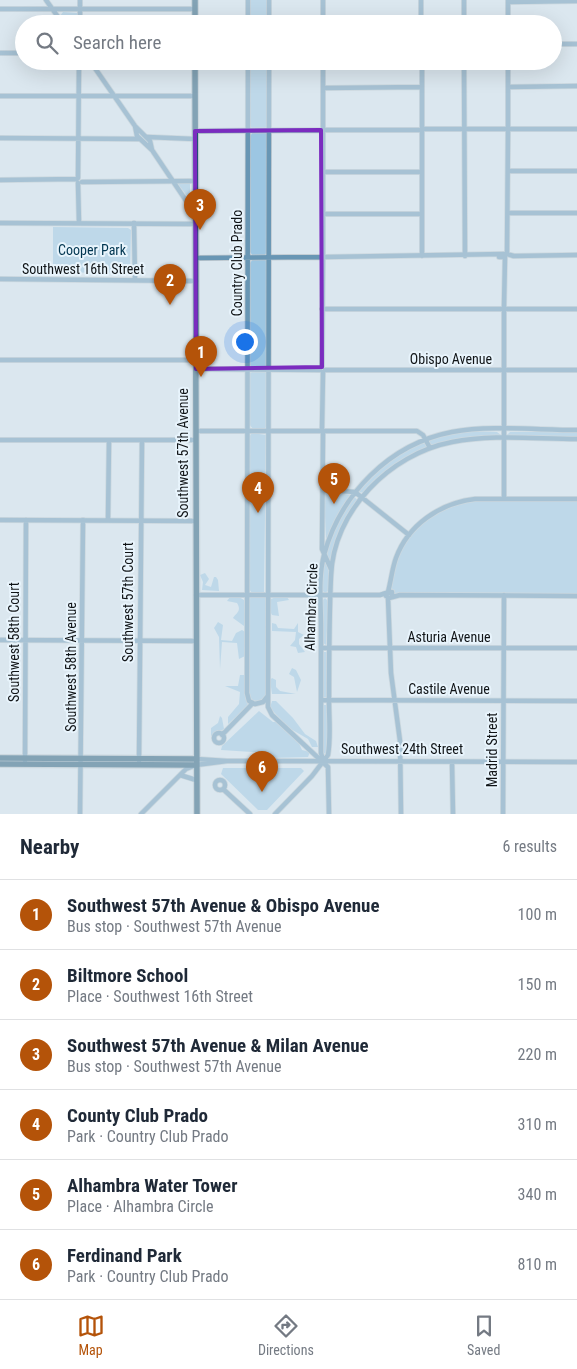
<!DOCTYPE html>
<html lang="en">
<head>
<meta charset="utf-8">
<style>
	:root { --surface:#fff; --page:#f2f2f3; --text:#1f2937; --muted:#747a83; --line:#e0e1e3; --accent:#b45309 }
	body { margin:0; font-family:"Roboto Condensed",sans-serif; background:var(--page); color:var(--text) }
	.you { position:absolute; left:244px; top:341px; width:18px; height:18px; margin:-12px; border:4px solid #fff; border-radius:50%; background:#1a73e8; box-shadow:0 0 0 8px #1a73e833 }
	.badge { display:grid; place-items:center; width:32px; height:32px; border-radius:50%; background:var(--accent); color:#fff; font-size:16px; font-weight:700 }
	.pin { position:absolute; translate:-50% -41px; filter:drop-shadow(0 1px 2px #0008) }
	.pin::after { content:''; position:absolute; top:26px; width:18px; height:15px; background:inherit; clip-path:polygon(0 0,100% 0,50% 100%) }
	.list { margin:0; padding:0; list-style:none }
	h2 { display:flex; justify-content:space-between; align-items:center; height:65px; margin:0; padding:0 20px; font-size:21px }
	h2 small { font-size:16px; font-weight:400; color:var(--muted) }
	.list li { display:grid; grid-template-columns:32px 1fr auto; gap:15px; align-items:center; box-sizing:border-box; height:70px; padding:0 20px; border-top:1px solid var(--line) }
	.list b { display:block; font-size:19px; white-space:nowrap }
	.list p { margin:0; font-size:16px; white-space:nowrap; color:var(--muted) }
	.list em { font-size:16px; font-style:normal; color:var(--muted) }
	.icon { flex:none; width:28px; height:28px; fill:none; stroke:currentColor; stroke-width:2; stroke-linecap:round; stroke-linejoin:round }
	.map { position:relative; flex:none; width:577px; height:814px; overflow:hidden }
	.search { position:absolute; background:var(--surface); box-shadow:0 5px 20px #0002; left:15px; right:15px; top:15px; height:55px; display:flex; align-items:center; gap:12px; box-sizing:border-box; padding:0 18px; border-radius:28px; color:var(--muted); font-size:19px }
	.sheet { height:485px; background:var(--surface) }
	nav { display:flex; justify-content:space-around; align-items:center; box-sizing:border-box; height:70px; border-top:1px solid var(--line); background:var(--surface); font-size:14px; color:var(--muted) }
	nav a { display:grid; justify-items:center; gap:2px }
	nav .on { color:var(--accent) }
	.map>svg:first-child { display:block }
	.green { fill:#9cc6e2 }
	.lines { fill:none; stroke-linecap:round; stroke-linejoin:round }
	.minor-casing { stroke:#bbc5cc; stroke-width:6 }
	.major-casing { stroke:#bbc5cc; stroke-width:8 }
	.minor { stroke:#6896b4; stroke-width:4.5 }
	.major { stroke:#1a506f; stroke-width:5.5 }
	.marked { fill:none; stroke:#7b2cbf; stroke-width:4; stroke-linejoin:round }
	.labels { text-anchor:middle; stroke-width:4; stroke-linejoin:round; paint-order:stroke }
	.park-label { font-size:14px; fill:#003550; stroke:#e8f4fc }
	.street-label { font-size:14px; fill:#101417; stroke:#e8f4fc }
</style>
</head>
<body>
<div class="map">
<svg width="577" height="814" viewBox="0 0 577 814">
	<rect width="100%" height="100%" fill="#dbe7ef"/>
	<!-- green -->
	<path class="green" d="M250,0H267V24H250Z
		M63,12L77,13L78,24H65L60,16Z
		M250,61H267V125L265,129H252L250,125Z
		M253,132H265L267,134V252L264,256H253L250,252V136Z
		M179,183H190V200L178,184Z
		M53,227L128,228L131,230L130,272L53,273Z
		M253,259H265L267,262V365L265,368H252L249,364L250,263Z
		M265,371L267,375V426L264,429H253L249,424V374L252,372Z
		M472,431L497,432L501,435L432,446L429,443L431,439L449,434Z
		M510,432H577V437L507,435Z
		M252,433L266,435L264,593H252L249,589V437Z
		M425,443L427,447L417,452L364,493L359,492V489C377,470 399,449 425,443Z
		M328,491L351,495L326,539L324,494Z
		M354,497L358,500L348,516L330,563L326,555C332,533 341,514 354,497Z
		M476,501H577V594H398L393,592C390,584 393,576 395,569C402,529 439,506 476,501Z
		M324,559L329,571V590L325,593L322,590Z
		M205,573L209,579L205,585L211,587L214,577H216L218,580L219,591L202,590L203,582L200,575Z
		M230,597H239L244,600C244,608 246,616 244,626L233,618C236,613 242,611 237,603L227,601Z
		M251,597H264L267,599L266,695L259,702L252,700L249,694V600Z
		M276,597H287L289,600L277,602L279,616L272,615L270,611L271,599Z
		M325,598L329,602L326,645L322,642V601Z
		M218,622L223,625L221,640L232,641L236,633L242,630L245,632V656L239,659L237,643L222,642L220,669L219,637L214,628Z
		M272,623L276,624L278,628L294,629L298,623V632L304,635L299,639V644L305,652L298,653L296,647L290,646L295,640L296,632L272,631Z
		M322,652H329L328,697H322Z
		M292,668L296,670L301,680L297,692L294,677L289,674Z
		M240,675H245L248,706L228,724V717L239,704L240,692L225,686H238Z
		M272,678L276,680V687L280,691L296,694H272L270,680Z
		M272,701H276L293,718L305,734L316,741L318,747H312L308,739L289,728L270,708Z
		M323,705H328L327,754L323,753Z
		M259,711L273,722H276L298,741L302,750L310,752L308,757L269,758L266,757L267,753L221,750L222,746Z
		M220,716L222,718L224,729L211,736V728L218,723Z
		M223,768H301L304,771L267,810H258L221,774Z"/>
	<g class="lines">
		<defs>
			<path id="minor" d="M46,0L63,24
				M80,0V24
				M269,0V24
				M421,0V24
				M508,2L577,1
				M0,9H195
				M248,24V0
				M323,24V0
				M464,24V0
				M508,24V0
				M553,44H577
				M0,53H24
				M90,61L135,126L150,141L152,150
				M248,61L247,693L249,701L255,704L263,702L267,697
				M269,61L268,707L272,715L328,767L329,814
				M323,61V128
				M422,61V127
				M464,61L465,256
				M508,61V127
				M508,87L577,86
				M323,88L422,87
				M0,96H195
				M135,126L137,136L152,150L195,214
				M424,129H506
				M510,129H577
				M325,130H420
				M195,131L321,130
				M508,131L507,254L514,256
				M323,132V255
				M147,137L195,139
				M0,138L140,139
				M508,171H577
				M323,172H422
				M78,178L79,61
				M0,180L77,179
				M82,182L195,181
				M78,183L79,223
				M508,213H577
				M323,214H422
				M0,223L195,224
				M134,223L135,280
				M422,256V131
				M513,256L577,255
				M325,257L504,254
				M499,257H505L504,307
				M196,258L321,257
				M0,279L196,281
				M322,309H502
				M506,309H577
				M0,360H196
				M322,367L323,259
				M196,369L320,370
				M325,370H577
				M322,429L323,372
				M196,431H320
				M325,431H417L423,435L430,448
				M323,433L322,549L331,569
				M0,440H196
				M323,490L355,492L409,535
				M504,499V312
				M0,520L196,521
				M108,520L109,440
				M388,592C391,581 392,569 396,558C408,525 440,503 475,499H577
				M196,595H380L386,593
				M392,597V592L387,593L386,596L389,598L400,595L577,596
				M388,598L391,673L400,741L401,814
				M0,640L196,641
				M321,648H577
				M321,700L577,701
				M214 738a5 5 0 1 1 10 0a5 5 0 1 1-10 0Z
				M222,735L253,703
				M196,759L227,761
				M323,760L321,753C321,711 321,669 321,627C321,604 318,578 324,555C340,495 389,444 452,432C490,425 537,430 577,430
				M25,761L26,520
				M139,761L142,440
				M452,762L453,814
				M180,775L196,780
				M215 785a5 5 0 1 1 10 0a5 5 0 1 1-10 0Z
				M223,789L250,814
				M80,814L83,520
				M141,814L186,769L196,765L227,761L577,762
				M275,814L312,776L328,755C331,737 329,719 329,702C329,660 329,618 331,576C333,511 390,454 452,442C492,434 536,439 577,439
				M503,814L504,595"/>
			<path id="major" d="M195,24V0
				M195,61L197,814
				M0,758L196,759
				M0,764L196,765"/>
		</defs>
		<!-- minor casing -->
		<use href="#minor" class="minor-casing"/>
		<!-- major casing -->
		<use href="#major" class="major-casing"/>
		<!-- minor -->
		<use href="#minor" class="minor"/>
		<!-- major -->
		<use href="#major" class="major"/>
	</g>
	<!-- marked area -->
	<path d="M0 0H577V814H0ZM321,130L322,367L196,369L195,131Z" fill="#dbe7ef" fill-opacity=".55" fill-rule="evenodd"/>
	<path class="marked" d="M321,130L322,367L196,369L195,131Z"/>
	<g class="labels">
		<!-- park labels -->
		<g class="park-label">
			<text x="92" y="255">Cooper Park</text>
		</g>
		<!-- street labels -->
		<g class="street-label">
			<text transform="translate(237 263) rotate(-90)" y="5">Country Club Prado</text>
			<text x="83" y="274">Southwest 16th Street</text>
			<text x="451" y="364">Obispo Avenue</text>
			<text transform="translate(183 453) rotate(-90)" y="5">Southwest 57th Avenue</text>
			<text transform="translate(128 602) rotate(-90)" y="5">Southwest 57th Court</text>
			<text transform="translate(311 607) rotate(-88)" y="5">Alhambra Circle</text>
			<text x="449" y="642">Asturia Avenue</text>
			<text transform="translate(14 642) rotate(-90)" y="5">Southwest 58th Court</text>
			<text transform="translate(71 667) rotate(-90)" y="5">Southwest 58th Avenue</text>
			<text x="449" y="694">Castile Avenue</text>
			<text x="402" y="754">Southwest 24th Street</text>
			<text transform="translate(492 750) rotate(-90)" y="5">Madrid Street</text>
		</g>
	</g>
</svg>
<div class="you"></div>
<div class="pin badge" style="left:201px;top:377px">1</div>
<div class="pin badge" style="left:170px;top:305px">2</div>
<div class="pin badge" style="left:200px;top:230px">3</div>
<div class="pin badge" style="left:258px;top:513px">4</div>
<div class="pin badge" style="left:334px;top:504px">5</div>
<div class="pin badge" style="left:262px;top:792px">6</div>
<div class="search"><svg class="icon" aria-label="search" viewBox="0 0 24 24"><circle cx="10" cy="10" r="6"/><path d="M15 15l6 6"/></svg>Search here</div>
</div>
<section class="sheet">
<h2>Nearby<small>6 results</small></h2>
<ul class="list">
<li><span class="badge">1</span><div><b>Southwest 57th Avenue &amp; Obispo Avenue</b><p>Bus stop · Southwest 57th Avenue</p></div><em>100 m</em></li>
<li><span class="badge">2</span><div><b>Biltmore School</b><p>Place · Southwest 16th Street</p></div><em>150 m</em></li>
<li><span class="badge">3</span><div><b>Southwest 57th Avenue &amp; Milan Avenue</b><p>Bus stop · Southwest 57th Avenue</p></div><em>220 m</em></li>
<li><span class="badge">4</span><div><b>County Club Prado</b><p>Park · Country Club Prado</p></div><em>310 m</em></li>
<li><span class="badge">5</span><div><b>Alhambra Water Tower</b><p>Place · Alhambra Circle</p></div><em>340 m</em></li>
<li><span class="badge">6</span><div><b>Ferdinand Park</b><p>Park · Country Club Prado</p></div><em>810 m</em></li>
</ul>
</section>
<nav>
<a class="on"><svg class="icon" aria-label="map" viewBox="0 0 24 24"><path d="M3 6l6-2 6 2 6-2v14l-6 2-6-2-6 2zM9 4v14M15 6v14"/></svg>Map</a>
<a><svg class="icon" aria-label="directions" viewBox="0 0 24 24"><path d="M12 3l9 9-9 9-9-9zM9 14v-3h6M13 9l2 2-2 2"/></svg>Directions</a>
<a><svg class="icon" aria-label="saved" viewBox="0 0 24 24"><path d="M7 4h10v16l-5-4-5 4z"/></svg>Saved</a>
</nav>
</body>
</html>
